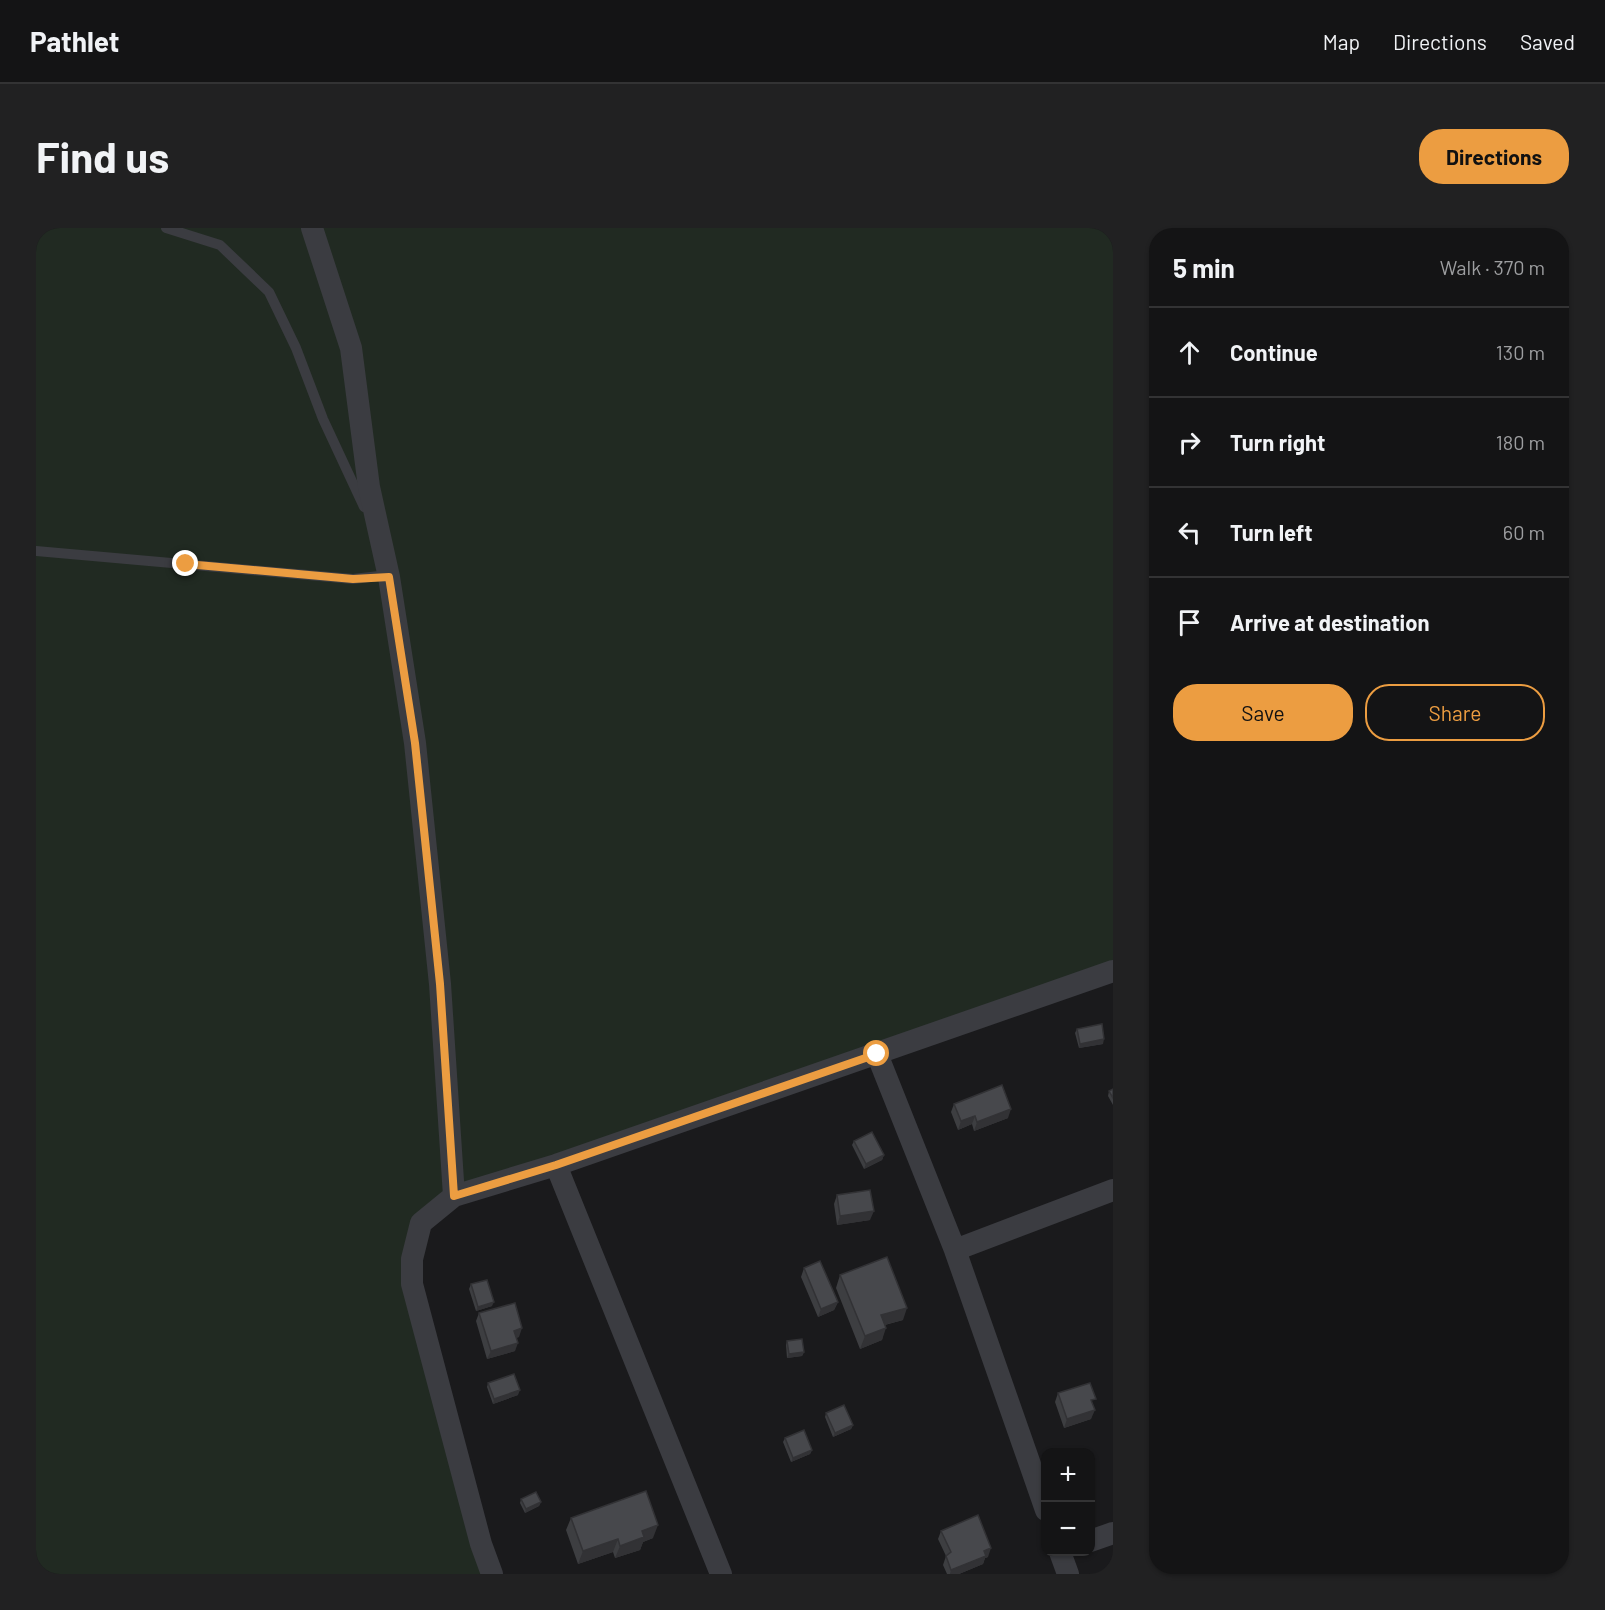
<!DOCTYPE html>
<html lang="en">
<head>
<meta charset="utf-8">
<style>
	:root { --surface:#141415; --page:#212122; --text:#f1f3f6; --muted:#9d9ea0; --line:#333334; --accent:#ec9d41 }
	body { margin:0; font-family:Barlow,sans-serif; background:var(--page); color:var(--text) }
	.controls { position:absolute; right:18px; bottom:18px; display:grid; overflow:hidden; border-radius:12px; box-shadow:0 2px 4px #0004 }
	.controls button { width:54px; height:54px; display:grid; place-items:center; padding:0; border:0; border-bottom:2px solid var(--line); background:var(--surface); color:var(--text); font:30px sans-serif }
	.stop { position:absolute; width:18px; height:18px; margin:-14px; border:4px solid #ec9d41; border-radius:50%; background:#fff }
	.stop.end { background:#ec9d41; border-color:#fff; box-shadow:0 2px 6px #0008 }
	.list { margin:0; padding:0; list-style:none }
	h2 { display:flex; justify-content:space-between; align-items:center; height:78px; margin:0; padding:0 24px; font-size:26px }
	h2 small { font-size:20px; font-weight:400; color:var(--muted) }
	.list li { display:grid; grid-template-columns:39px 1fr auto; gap:18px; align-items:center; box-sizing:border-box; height:90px; padding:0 24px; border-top:2px solid var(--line) }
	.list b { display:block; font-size:22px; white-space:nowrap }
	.list em { font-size:20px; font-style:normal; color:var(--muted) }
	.actions { display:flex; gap:12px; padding:18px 24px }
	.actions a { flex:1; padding:14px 0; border:2px solid var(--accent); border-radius:24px; text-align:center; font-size:21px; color:var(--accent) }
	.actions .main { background:var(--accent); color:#111 }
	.icon { flex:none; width:33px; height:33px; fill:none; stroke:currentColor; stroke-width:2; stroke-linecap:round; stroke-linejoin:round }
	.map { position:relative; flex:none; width:1077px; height:1346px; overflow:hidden; border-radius:24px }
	header { display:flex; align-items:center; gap:36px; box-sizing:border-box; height:84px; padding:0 30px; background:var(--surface); border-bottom:2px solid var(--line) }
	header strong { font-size:28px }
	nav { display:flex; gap:33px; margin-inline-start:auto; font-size:21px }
	.intro { display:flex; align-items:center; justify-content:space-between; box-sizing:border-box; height:144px; padding:0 36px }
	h1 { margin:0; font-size:42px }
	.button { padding:15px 27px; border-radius:24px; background:var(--accent); color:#111; font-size:21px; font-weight:700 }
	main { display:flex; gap:36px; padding:0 36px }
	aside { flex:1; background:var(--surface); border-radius:24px; box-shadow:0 2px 4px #0004 }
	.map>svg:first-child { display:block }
	.green { fill:#212a22 }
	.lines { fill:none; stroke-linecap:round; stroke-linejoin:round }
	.service { stroke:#3b3c41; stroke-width:10 }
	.minor { stroke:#3b3c41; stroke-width:22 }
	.wall { fill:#3d3e41 }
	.shaded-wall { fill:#323235 }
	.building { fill:#47484c; stroke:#323235; stroke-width:1.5 }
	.route { stroke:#ec9d41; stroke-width:8 }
</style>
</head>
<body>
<header>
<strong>Pathlet</strong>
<nav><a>Map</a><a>Directions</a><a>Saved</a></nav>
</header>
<div class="intro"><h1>Find us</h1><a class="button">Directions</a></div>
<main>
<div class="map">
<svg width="1077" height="1346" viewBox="0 0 1077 1346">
	<rect width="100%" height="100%" fill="#1a1a1c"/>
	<!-- green -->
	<path class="green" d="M0,0H1077V743L418,968L385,995L376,1031L456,1346H0Z"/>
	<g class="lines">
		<!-- service -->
		<path class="service" d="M130,0L184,17L233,64L260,120L287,191L328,279
			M0,323L317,351L352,347"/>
		<!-- minor -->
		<path class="minor" d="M276,0L315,120L333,259L353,349L379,515L404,756L418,968
			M841,826L919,1022L1010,1282
			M520,937L685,1346
			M919,1022L1077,962
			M1054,1313L1077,1305
			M1024,1324L1032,1346
			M456,1346L445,1316L376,1056V1031L385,995L418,968L520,937L1077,743"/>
	</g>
	<!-- wall -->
	<path class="wall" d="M1041,801L1067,816L1043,820L1039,805Z
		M1077,861V877L1072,868L1073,863Z
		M918,876L972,890L938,903L936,896L922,902L915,884Z
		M818,913L848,927L846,932L828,941L816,917Z
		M801,967L834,992L801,997L798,976Z
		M768,1040L802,1074L798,1082L782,1089L765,1049Z
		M804,1047L867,1092L849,1097L846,1112L824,1121L800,1060Z
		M435,1056L456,1078L440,1083L433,1061Z
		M443,1085L483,1109L480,1110L479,1123L451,1131L440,1093Z
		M751,1113L768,1124L766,1128L751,1130L750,1117Z
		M452,1155L482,1167L457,1176L451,1159Z
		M1022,1165L1057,1178L1055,1191L1028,1200L1019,1174Z
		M790,1185L817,1197L815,1201L797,1209L789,1189Z
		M749,1210L776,1222L774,1226L755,1234L747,1214Z
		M485,1271L505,1274L503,1278L489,1285L484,1275Z
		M535,1290L617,1310L607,1314L604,1322L579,1330L577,1324L542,1336L530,1302Z
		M905,1303L952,1329L949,1330L947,1336L923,1346H911L907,1337L910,1328L902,1311Z"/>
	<!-- shaded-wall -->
	<path class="shaded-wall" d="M1068,811L1067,816L1043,820L1044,816Z
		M975,881L972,890L938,903L941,894Z
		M939,888L936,896L922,902L925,893Z
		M848,927L846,932L828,941L830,936Z
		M838,983L834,992L801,997L804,988Z
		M458,1074L456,1078L440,1083L442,1079Z
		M802,1074L798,1082L782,1089L785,1081Z
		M871,1080L867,1092L840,1099L845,1087Z
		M486,1100L483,1109L475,1111L478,1103Z
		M850,1100L846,1112L824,1121L829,1108Z
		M482,1115L479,1123L451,1131L455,1123Z
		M768,1124L766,1128L751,1130L753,1126Z
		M484,1162L482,1167L457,1176L458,1171Z
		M1059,1182L1055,1191L1028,1200L1031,1191Z
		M817,1197L815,1201L797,1209L799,1205Z
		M776,1222L774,1226L755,1234L757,1230Z
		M505,1274L503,1278L489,1285L490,1281Z
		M622,1297L617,1310L607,1314L604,1322L579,1330L584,1318L606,1303Z
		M582,1311L577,1324L542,1336L547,1323Z
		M955,1320L952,1329L949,1330L947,1336L923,1346H914L915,1342L948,1323Z"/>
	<!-- building -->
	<path class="building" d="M1066,796L1068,811L1044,816L1041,801Z
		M966,857L975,881L941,894L939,888L925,893L918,876Z
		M1077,861V870L1073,863Z
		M836,904L848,927L830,936L818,913Z
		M834,962L838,983L804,988L801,967Z
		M851,1029L871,1080L845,1087L850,1100L829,1108L804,1047Z
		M784,1033L802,1074L785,1081L768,1040Z
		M451,1052L458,1074L442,1079L435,1056Z
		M479,1075L486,1100L478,1103L482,1115L455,1123L443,1085Z
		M766,1111L768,1124L753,1126L751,1113Z
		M478,1146L484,1162L458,1171L452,1155Z
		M1054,1155L1060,1171L1055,1172L1059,1182L1031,1191L1022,1165Z
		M808,1177L817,1197L799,1205L790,1185Z
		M768,1202L776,1222L757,1230L749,1210Z
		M610,1263L622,1297L606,1303L608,1309L584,1318L582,1311L547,1323L535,1290Z
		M500,1264L505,1274L490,1281L485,1271Z
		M942,1287L955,1320L948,1323L950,1328L915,1342L910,1328L915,1324L905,1303Z"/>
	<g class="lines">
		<!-- route -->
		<path class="route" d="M150,336L317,351L353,349L379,515L404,756L418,968L520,937L841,826"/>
	</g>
</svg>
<div class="controls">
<button>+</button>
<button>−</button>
</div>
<div class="stop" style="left:841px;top:826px"></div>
<div class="stop end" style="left:150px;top:336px"></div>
</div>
<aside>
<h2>5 min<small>Walk · 370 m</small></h2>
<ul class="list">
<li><svg class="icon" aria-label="ahead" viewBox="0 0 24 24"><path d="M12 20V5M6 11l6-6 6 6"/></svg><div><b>Continue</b></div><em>130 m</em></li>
<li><svg class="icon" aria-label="right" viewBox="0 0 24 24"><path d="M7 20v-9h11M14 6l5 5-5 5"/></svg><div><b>Turn right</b></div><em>180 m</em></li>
<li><svg class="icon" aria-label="left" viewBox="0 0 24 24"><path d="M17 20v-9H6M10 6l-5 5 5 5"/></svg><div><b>Turn left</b></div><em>60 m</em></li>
<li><svg class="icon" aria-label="arrive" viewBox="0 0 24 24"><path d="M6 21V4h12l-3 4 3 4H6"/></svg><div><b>Arrive at destination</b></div></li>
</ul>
<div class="actions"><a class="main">Save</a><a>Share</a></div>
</aside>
</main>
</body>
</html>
